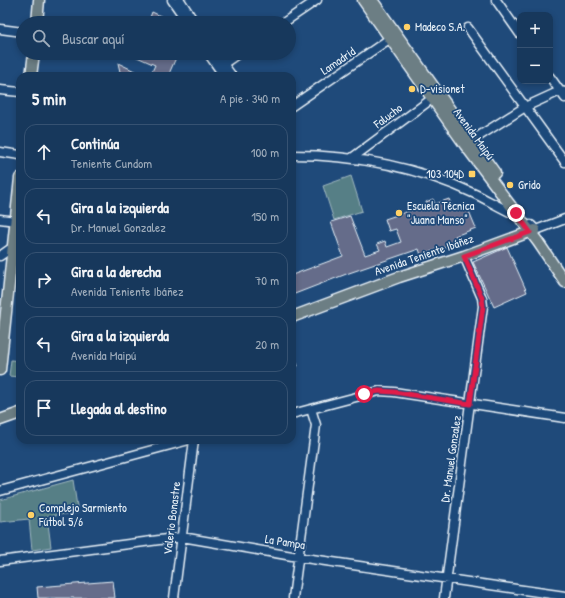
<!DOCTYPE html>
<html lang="es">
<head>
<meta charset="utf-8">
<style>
	:root { --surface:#17385c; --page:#244365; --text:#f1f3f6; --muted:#9eacbb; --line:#365272 }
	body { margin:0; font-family:"Patrick Hand",sans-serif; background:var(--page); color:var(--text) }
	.controls { position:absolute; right:12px; top:12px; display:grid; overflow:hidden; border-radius:8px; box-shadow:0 2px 6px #0003 }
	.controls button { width:36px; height:36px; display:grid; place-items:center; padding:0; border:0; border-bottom:1px solid var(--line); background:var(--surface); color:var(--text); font:20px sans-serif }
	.stop { position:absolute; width:12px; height:12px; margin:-9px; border:3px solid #e11d48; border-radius:50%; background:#fff }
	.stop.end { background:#e11d48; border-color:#fff; box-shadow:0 1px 4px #0008 }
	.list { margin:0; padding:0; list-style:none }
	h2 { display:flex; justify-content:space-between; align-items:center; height:52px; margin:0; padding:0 16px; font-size:17px }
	h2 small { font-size:13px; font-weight:400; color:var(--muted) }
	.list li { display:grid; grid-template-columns:26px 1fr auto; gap:12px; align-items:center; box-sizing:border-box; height:56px; margin:0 8px 8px; padding:0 8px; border:1px solid var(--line); border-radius:12px }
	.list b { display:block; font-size:15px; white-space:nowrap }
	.list p { margin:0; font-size:13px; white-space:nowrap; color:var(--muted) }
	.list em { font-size:13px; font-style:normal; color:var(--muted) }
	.icon { flex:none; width:22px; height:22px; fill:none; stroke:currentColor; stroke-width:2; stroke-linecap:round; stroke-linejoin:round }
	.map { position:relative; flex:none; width:565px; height:598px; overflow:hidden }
	.search { position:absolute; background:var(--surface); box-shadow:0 2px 6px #0003; left:16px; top:16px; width:280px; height:44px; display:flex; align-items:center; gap:10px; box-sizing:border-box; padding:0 14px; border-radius:22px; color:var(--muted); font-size:15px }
	.panel { position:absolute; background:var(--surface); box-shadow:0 2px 6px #0003; left:16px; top:72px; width:280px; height:372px; border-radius:12px }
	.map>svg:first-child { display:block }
	.green { fill:#577f86; stroke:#a0b8bf }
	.building { fill:#656c8a; stroke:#e8f1f8 }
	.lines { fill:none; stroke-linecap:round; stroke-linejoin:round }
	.minor-casing { stroke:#e8f1f8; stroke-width:11 }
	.major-casing { stroke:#e8f1f8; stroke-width:13 }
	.minor { stroke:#1f4a7a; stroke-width:8 }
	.major { stroke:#6c7e84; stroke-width:10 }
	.route { stroke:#e11d48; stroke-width:5 }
	.poi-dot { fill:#ffd166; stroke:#1f4a7a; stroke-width:1.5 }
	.labels { text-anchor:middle; stroke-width:3.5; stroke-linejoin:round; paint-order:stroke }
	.poi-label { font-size:12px; fill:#e8f1f8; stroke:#1f4a7a; text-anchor:start }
	.street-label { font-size:12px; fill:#e8f1f8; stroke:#1f4a7a }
</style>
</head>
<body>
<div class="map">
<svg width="565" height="598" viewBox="0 0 565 598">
	<rect width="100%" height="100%" fill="#1f4a7a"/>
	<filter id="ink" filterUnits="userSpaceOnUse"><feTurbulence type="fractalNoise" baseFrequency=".025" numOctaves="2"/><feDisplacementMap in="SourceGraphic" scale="8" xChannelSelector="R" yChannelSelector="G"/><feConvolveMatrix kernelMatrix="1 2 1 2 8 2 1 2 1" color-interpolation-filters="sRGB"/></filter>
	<g filter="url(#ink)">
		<!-- green -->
		<path class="green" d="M351,176L362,211L334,220L323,186Z
			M11,360L20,361L18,377L9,376Z
			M73,480L78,513L47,516L51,547L32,550L29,519L0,522V500Z"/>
		<!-- building -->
		<path class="building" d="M152,12L167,19L165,23H148Z
			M128,53H178L168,76H150L155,65Z
			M118,63L145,76H121Z
			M433,199L435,204L449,199L453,209L466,204L476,228L455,236L457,243L421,255L419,249L349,273L292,295V275L343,256L331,222L350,216L365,255L380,250L377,244L385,241L387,247L401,242L396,229L389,231L385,219L427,205L426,202Z
			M507,247L527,292L494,307L473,262Z
			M292,350L298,366L292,368Z
			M113,581L115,598H38L37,587Z"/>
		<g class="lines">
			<defs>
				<path id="minor" d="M172,0L188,23
					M180,0L195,23
					M496,0L520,34
					M283,23L317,0
					M468,28L565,162
					M0,29L23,32
					M208,53L224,76
					M215,53L232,76
					M219,67L239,53
					M550,77L565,98
					M0,90L20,92
					M292,106L395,35
					M468,143L525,107L560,91L565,92
					M0,152L20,155
					M292,155C355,155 418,167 475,194C489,201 503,209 518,216
					M352,158L437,95
					M0,219L16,221
					M531,225L536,230L565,219
					M0,256L20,242
					M292,414L379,391L394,392L565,418
					M0,491L189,440
					M0,561L182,537L298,557L565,596
					M174,598L194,440
					M293,598L316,425L311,409
					M444,598L483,306L482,298L464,256"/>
				<path id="major" d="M363,0L465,145L538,242L565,282
					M372,0L495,173
					M37,23L39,0
					M31,76L34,53
					M292,317L399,277L464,256L535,230
					M0,370L20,178
					M0,420L20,413"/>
			</defs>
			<!-- minor casing -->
			<use href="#minor" class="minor-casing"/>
			<!-- major casing -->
			<use href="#major" class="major-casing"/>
			<!-- minor -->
			<use href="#minor" class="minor"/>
			<!-- major -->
			<use href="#major" class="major"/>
		</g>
	</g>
	<g class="lines" filter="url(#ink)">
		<!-- route -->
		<path class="route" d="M364,394L379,391L394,392L470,404L483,306L482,298L464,256L530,232L516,213"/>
	</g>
	<!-- markers -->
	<g class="poi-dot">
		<circle cx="407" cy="27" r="4"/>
		<circle cx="412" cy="89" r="4"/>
		<rect x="468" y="170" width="8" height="8" rx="2"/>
		<circle cx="510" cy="185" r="4"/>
		<circle cx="399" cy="213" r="4"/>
		<circle cx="31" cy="515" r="4"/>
	</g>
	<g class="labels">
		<!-- poi labels -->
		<g class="poi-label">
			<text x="415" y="31">Madeco S.A.</text>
			<text x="420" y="93">D-visionet</text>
			<text x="464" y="178" text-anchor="end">103 104D</text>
			<text x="518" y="189">Grido</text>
			<text x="407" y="210">Escuela Técnica<tspan x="407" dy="14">"Juana Manso"</tspan></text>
			<text x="39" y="512">Complejo Sarmiento<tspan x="39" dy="14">Fútbol 5/6</tspan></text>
		</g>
		<!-- street labels -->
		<g class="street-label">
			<text transform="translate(338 61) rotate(-34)" y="4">Lamadrid</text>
			<text transform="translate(388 116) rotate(-37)" y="4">Falucho</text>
			<text transform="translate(474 134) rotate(54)" y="4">Avenida Maipú</text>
			<text transform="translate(424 255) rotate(-19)" y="4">Avenida Teniente Ibáñez</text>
			<text transform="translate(451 459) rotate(-82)" y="4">Dr. Manuel Gonzalez</text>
			<text transform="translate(172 518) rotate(-83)" y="4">Valerio Bonastre</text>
			<text transform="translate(285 542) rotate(9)" y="4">La Pampa</text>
		</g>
	</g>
</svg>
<div class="controls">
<button>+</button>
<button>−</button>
</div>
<div class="stop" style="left:364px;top:394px"></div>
<div class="stop end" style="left:516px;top:213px"></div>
<div class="search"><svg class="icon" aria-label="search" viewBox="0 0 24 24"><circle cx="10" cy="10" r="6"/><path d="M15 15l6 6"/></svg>Buscar aquí</div>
<section class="panel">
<h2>5 min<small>A pie · 340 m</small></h2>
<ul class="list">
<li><svg class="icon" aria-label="ahead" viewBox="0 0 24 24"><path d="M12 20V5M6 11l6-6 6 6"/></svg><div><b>Continúa</b><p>Teniente Cundom</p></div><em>100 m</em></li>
<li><svg class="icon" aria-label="left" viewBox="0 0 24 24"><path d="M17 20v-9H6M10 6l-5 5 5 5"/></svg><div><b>Gira a la izquierda</b><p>Dr. Manuel Gonzalez</p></div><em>150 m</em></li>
<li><svg class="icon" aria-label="right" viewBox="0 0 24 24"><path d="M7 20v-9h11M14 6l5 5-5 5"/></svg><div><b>Gira a la derecha</b><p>Avenida Teniente Ibáñez</p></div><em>70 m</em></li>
<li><svg class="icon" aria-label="left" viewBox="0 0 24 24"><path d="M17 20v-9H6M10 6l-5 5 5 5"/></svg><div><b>Gira a la izquierda</b><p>Avenida Maipú</p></div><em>20 m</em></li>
<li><svg class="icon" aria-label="arrive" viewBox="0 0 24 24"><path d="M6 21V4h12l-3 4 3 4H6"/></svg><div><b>Llegada al destino</b></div></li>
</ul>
</section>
</div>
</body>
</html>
